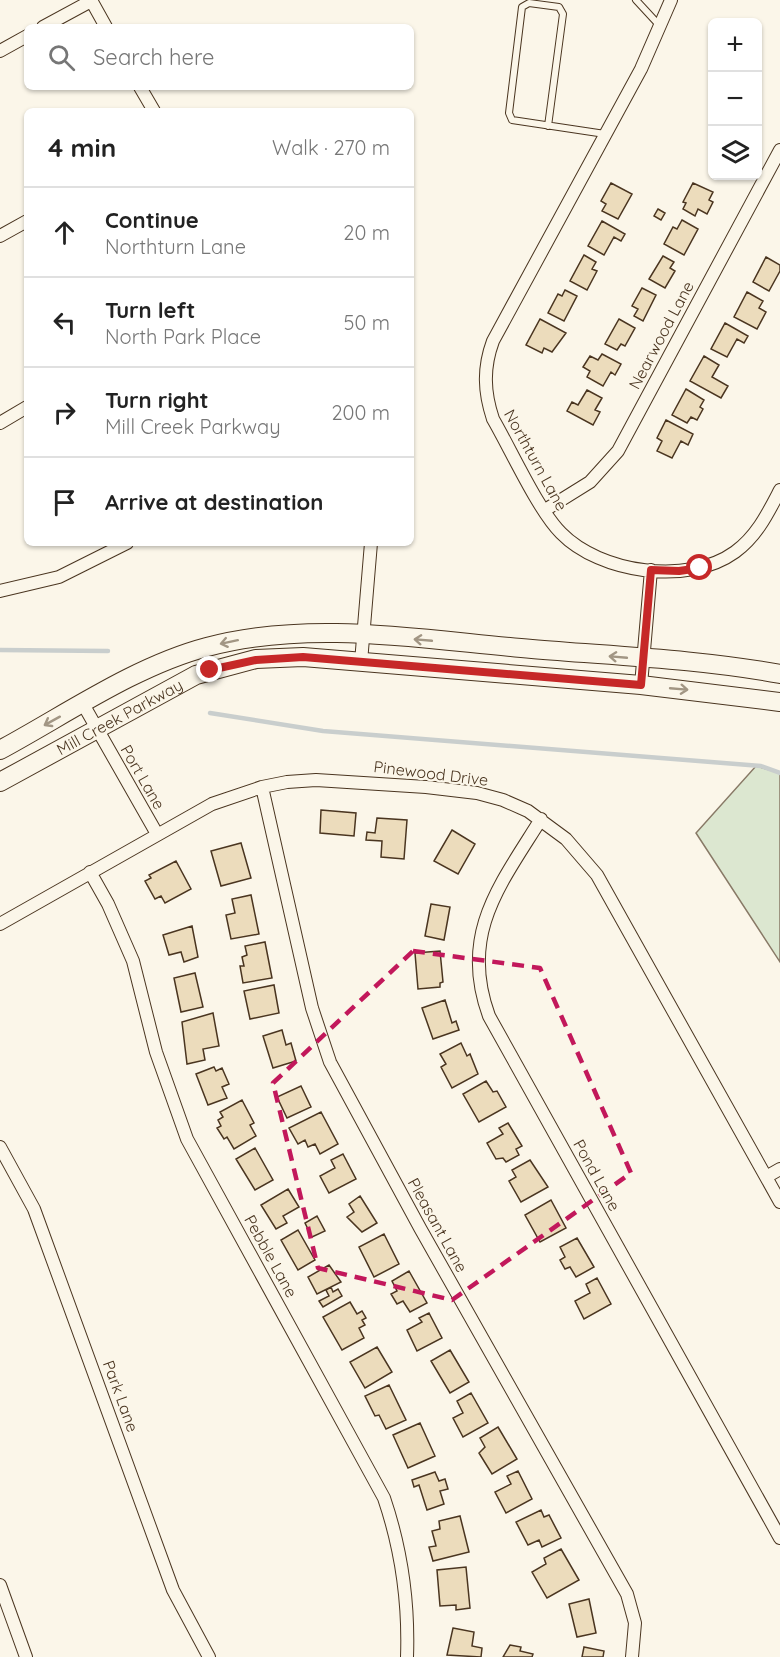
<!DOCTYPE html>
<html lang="en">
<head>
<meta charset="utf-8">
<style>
	:root { --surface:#fff; --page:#f6f6f6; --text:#222; --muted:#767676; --line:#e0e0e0 }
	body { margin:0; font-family:Quicksand,sans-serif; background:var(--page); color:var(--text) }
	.controls { position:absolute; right:18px; top:18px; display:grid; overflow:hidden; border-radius:9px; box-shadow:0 2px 4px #0004 }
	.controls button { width:54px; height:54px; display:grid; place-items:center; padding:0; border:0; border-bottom:2px solid var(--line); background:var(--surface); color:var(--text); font:30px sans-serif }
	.stop { position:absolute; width:18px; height:18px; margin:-14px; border:4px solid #c62828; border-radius:50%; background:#fff }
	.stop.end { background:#c62828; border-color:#fff; box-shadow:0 2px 6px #0008 }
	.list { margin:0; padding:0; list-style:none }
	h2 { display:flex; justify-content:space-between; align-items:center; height:78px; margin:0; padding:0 24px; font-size:26px }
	h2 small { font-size:20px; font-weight:400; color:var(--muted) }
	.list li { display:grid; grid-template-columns:39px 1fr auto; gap:18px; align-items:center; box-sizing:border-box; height:90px; padding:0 24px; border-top:2px solid var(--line) }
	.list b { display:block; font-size:22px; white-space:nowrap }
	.list p { margin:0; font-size:20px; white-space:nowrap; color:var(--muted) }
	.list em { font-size:20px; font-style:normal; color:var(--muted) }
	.icon { flex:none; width:33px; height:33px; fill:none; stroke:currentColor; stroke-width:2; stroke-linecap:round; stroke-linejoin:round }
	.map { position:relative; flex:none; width:780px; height:1657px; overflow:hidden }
	.search { position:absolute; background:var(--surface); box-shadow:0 2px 4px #0004; left:24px; top:24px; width:390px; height:66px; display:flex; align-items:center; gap:15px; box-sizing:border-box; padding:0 21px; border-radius:9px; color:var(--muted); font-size:22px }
	.panel { position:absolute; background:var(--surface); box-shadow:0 2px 4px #0004; left:24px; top:108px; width:390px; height:438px; border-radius:9px }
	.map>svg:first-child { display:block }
	.green { fill:#dce7d0; stroke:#887966; stroke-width:1.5 }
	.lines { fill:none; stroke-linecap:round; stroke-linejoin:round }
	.stream { stroke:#c9cecd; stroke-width:4.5 }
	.building { fill:#ecdcbc; stroke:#4a3520; stroke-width:1.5 }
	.service-casing { stroke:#4a3520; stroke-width:8 }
	.minor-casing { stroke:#4a3520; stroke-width:14 }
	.secondary-casing { stroke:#4a3520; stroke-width:20 }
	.service { stroke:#fbf6e9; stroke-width:6 }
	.minor { stroke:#fbf6e9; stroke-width:12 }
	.secondary { stroke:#fbf6e9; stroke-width:18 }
	.oneway { stroke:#a29684 }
	.route { stroke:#c62828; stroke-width:8 }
	.marked { fill:none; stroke:#c2185b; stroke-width:4.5; stroke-dasharray:12 8; stroke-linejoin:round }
	.labels { text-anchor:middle; stroke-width:4.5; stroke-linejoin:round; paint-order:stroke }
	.street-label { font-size:16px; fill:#4a3520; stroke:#fbf6e9 }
</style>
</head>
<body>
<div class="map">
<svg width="780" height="1657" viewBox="0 0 780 1657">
	<rect width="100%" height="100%" fill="#fbf6e9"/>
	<!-- green -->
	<path class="green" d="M756,766L780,773V962L696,833Z"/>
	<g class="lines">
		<!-- stream -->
		<path class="stream" d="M0,650L108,651
			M210,713L323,731L761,766L780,773"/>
	</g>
	<!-- building -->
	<path class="building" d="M611,183L632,194L618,219L602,211L606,204L601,201Z
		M693,183L713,192L709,200L713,202L707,214L698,209L695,216L683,209L686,203L683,202Z
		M658,209L665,213L661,220L654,216Z
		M682,220L698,229L684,255L664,244L673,227L677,229Z
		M602,221L625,234L621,241L614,237L604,255L588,246Z
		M584,255L596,262L592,269L597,271L587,290L570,281Z
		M663,256L674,262L670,268L675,271L665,288L649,279Z
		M766,257L780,265V271L769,291L753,282Z
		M642,288L656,295L643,321L634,316L638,309L632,306Z
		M565,290L577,296L564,321L548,313L558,294L562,296Z
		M747,292L763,301L759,308L766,312L757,329L734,317Z
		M540,319L566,333L552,352L544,348L542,353L526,345Z
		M619,319L635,328L625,346L621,344L617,350L605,344Z
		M725,323L748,336L744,343L737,339L727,357L711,349Z
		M602,354L621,364L615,375L611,372L603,386L587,377L590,371L583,367L590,356L598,360Z
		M704,356L719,365L712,377L728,386L721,398L690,381Z
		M686,389L704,400L700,407L703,409L697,420L691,417L687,423L672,415Z
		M587,390L602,398L595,410L600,412L593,425L567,411L572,402L578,405Z
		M666,420L693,434L688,445L681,441L672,458L657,451L662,441L657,438Z
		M321,810L356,813L354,836L320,833Z
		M377,818L407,820L404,859L381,857L382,841L366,840L367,832L375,833Z
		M452,830L475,844L458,874L434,861Z
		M241,843L251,878L221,886L211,851Z
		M176,861L191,889L165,903L161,896L155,899L145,881L151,878L149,875Z
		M251,895L259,934L231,939L226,915L235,913L232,899Z
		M431,904L450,907L444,940L425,936Z
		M192,926L198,957L184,962L181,952L169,955L163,935Z
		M265,942L272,978L243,983L240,966H244L242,957L247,955L245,946Z
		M440,951L443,982L440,983V987L418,989L415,953Z
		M195,973L203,1007L181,1012L174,978Z
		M274,985L279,1013L250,1019L244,991Z
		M445,1000L452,1023L456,1021L459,1030L433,1039L422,1008Z
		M213,1013L219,1046L203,1049L205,1060L187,1064L182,1022Z
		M282,1030L286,1045L291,1043L296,1061L273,1068L263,1036Z
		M461,1043L467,1056L470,1054L478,1074L452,1088L441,1067L446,1064L440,1054Z
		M214,1067L216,1071L222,1068L229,1084L222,1087L227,1098L208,1105L196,1074Z
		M486,1081L493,1092L497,1091L506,1107L479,1122L463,1094Z
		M301,1086L311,1107L287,1118L277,1097Z
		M242,1100L254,1123L250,1125L256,1136L234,1149L227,1137L224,1139L217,1128L221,1126L218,1120L223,1117L220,1112Z
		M321,1112L338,1144L320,1154L315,1144L308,1147L305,1140L298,1144L289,1128Z
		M508,1123L522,1146L516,1149L519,1155L506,1162L503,1158L496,1159L487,1143L503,1134L499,1128Z
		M255,1148L273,1180L255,1190L236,1159Z
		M343,1154L356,1179L329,1193L320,1176L335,1168L331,1160Z
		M530,1160L548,1187L521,1202L509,1181L516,1177L512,1170Z
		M288,1189L299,1207L283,1216L287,1223L276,1229L261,1205Z
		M360,1196L377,1223L362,1232L347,1217L354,1212L349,1204Z
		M551,1200L566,1228L540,1242L525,1215Z
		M317,1216L325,1231L312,1237L305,1223Z
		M298,1230L315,1260L298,1270L281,1240Z
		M384,1234L399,1264L374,1277L359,1247Z
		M577,1238L594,1267L576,1277L570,1267L565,1269L560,1260L565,1257L560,1247Z
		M329,1265L341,1282L317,1294L308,1277Z
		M409,1271L427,1303L410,1312L403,1301L397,1304L391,1294L397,1291L392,1281Z
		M597,1278L611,1304L584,1319L575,1301L590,1293L586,1284Z
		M331,1287L333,1292L338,1289L342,1296L323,1307L319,1301L329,1296L326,1290Z
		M350,1302L357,1314L362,1311L366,1318L362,1320L365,1325L359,1328L364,1338L342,1350L323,1317Z
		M429,1313L442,1338L417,1351L407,1330L422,1322L419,1318Z
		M377,1347L392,1372L365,1388L350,1362Z
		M450,1350L469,1382L450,1393L431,1361Z
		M389,1385L406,1420L386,1429L379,1415L375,1416L365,1396Z
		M471,1393L488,1423L463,1437L453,1418L463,1413L457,1401Z
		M420,1423L435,1456L408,1468L393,1435Z
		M498,1427L517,1459L492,1474L479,1453L485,1447L480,1438Z
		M518,1471L532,1499L506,1513L495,1492L511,1484L507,1476Z
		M435,1472L439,1481L445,1479L448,1489L440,1491L444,1504L427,1510L419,1485L414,1487L412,1480Z
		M541,1510L544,1517L549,1515L561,1538L542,1547L539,1540L528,1545L516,1522Z
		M460,1516L469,1552L433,1561L429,1547L436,1546L432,1531L440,1529L439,1521Z
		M561,1549L579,1580L547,1598L532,1572L546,1564L544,1558Z
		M466,1567L470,1608L456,1610V1605L440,1606L437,1570Z
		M589,1599L596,1633L577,1637L569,1604Z
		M453,1628L474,1632L472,1646L482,1648L481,1657L447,1655Z
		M510,1645L521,1647L520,1651L533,1654L532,1657H503Z
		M584,1647L604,1651L603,1657H582Z"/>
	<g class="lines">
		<defs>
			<path id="service" d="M636,0L660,26
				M548,126L563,14L559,7L529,3L522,7L509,113L512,120L605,134"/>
			<path id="minor" d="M91,0L106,27
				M671,0L641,69L493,341C483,368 484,392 493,419C511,450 538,510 561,533C600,573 688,586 735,552C757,536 768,513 780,490
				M43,27L91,1
				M0,51L27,36
				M140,87L154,111
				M0,236L27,221
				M0,423L27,407
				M545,510L590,482L618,451L780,150
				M0,591L59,577L127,543
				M361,662L371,543
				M641,685L651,570
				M83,704L157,834
				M262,787L312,1008L330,1062L420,1228L627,1594L635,1623L632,1657
				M541,819C500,885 459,934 489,1016L780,1538
				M90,872L108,904L133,961L156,1052L187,1139L384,1498C402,1551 409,1601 407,1657
				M0,924L212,804L262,787L287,782L316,780L426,787L477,793L503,800L528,811L566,839L597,875L780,1202
				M0,1147L34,1209L173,1590L209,1657
				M766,1177L780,1169
				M0,1585L26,1657"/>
			<g id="secondary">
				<path d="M0,750C65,715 135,666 207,647C312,619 424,640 532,649C614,656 698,659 780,674"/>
				<path id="s1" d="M0,782L196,675L256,659L303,657L641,685L780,702"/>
			</g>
		</defs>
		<!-- service casing -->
		<use href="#service" class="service-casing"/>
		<!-- minor casing -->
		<use href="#minor" class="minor-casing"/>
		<!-- secondary casing -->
		<use href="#secondary" class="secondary-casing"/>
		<!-- service -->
		<use href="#service" class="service"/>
		<!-- minor -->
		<use href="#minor" class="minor"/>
		<!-- secondary -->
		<use href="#secondary" class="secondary"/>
	</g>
	<!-- one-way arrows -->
	<defs><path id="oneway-shaft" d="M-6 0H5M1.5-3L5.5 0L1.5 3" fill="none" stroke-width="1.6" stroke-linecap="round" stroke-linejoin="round" transform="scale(1.5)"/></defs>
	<g class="oneway">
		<use href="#oneway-shaft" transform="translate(423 640) rotate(-175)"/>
		<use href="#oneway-shaft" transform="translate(229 642) rotate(168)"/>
		<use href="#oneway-shaft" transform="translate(618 657) rotate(-175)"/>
		<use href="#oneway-shaft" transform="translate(679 689) rotate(5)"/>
		<use href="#oneway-shaft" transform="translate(52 721) rotate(151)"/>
	</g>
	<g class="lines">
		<!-- route -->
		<path class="route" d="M210,670L256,660L303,657L641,685L651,570L679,571L700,568"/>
	</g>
	<!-- marked area -->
	<path class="marked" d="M413,951L540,968L631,1173L452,1300L318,1268L273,1083Z"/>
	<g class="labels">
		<!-- street labels -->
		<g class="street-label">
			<text transform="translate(661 335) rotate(-62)" y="6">Nearwood Lane</text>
			<text transform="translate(536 460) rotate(61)" y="6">Northturn Lane</text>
			<text dy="6" stroke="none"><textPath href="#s1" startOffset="136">Mill Creek Parkway</textPath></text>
			<text transform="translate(431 773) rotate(7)" y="6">Pinewood Drive</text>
			<text transform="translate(143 777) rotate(60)" y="6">Port Lane</text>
			<text transform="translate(597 1175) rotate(61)" y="6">Pond Lane</text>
			<text transform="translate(438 1225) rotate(61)" y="6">Pleasant Lane</text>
			<text transform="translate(271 1256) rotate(61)" y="6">Pebble Lane</text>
			<text transform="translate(121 1396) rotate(70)" y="6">Park Lane</text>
		</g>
	</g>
</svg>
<div class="controls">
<button>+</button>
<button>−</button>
<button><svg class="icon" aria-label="layers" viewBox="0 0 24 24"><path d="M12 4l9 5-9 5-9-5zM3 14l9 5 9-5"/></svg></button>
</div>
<div class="stop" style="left:700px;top:568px"></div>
<div class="stop end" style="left:210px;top:670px"></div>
<div class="search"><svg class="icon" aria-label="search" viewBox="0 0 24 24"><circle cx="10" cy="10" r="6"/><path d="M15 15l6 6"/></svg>Search here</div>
<section class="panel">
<h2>4 min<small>Walk · 270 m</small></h2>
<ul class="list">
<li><svg class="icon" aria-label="ahead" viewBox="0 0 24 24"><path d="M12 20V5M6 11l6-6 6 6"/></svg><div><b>Continue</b><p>Northturn Lane</p></div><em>20 m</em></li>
<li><svg class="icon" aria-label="left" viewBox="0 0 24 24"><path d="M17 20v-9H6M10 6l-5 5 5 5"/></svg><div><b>Turn left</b><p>North Park Place</p></div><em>50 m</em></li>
<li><svg class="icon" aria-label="right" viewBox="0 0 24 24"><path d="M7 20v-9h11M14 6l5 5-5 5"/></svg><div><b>Turn right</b><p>Mill Creek Parkway</p></div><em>200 m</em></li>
<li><svg class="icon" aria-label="arrive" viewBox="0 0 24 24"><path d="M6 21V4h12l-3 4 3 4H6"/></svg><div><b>Arrive at destination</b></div></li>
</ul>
</section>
</div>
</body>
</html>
